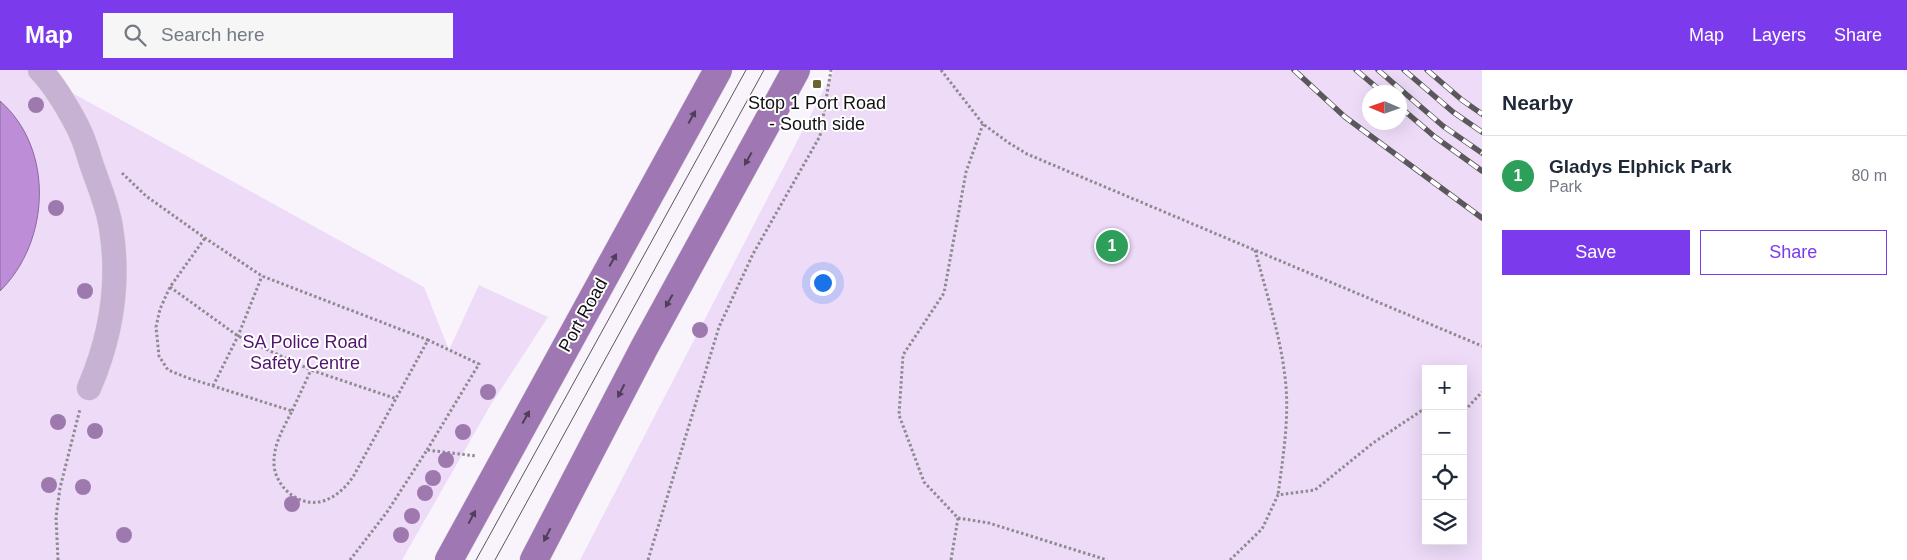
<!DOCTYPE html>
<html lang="en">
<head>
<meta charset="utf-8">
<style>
	:root { --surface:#fff; --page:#f6f6f7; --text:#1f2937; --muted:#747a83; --line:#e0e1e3; --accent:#7c3aed }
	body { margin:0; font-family:Arial,sans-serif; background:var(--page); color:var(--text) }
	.controls { position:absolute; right:15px; bottom:15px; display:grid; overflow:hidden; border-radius:0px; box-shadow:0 5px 20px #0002 }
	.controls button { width:45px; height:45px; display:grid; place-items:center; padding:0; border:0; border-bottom:1px solid var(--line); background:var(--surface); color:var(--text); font:25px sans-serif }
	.compass { position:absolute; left:1362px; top:15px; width:45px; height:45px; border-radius:50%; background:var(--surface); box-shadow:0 5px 20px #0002; rotate:272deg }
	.you { position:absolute; left:822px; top:212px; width:18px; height:18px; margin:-12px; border:4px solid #fff; border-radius:50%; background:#1a73e8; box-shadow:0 0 0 8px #1a73e833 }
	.badge { display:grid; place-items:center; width:32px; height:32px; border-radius:50%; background:var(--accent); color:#fff; font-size:16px; font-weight:700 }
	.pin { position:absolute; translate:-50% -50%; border:2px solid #fff; box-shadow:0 1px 5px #0006 }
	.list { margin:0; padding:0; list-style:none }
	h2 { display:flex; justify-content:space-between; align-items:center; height:65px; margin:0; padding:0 20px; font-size:21px }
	h2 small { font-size:16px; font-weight:400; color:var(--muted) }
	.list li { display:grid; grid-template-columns:32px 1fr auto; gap:15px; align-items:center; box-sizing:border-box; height:80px; padding:0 20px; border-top:1px solid var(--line) }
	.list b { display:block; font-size:19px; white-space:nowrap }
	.list p { margin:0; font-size:16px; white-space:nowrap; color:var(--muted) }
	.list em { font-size:16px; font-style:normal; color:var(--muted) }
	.actions { display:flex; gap:10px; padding:15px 20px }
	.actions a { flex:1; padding:11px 0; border:1px solid var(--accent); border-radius:0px; text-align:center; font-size:18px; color:var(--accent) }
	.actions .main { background:var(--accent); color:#fff }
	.icon { flex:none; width:28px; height:28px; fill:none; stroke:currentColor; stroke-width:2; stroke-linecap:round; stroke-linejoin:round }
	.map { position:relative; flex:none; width:1482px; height:490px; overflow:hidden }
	header { display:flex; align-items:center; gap:30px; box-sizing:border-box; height:70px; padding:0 25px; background:var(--accent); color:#fff }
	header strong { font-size:24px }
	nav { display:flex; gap:28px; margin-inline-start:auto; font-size:18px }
	.search { width:350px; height:45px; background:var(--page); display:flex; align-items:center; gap:12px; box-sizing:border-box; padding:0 18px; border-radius:0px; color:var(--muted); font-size:19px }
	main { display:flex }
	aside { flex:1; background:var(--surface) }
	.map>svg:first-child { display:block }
	.green { fill:#eddbf8; fill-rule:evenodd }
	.water { fill:#bd8ed7; stroke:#8a689c }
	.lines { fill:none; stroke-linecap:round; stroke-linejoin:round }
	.minor-casing { stroke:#d4d0d7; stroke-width:25 }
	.major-casing { stroke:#d4d0d7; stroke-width:29 }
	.path { stroke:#8e8b90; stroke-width:3; stroke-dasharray:2.5 2.5; stroke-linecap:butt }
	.minor { stroke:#c7b2d3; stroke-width:24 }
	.major { stroke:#9e77b3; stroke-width:28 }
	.tram { stroke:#5b585c; stroke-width:1 }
	.rail-casing { stroke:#5b585c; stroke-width:5.5 }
	.rail { stroke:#fff; stroke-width:4; stroke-dasharray:11; stroke-linecap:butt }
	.tree { fill:#9d79ad }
	.oneway { fill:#513e5b }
	.poi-dot { fill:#696430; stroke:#fff; stroke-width:2 }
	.labels { text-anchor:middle; stroke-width:4; stroke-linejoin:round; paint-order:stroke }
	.poi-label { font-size:18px; fill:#121013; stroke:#fff }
	.street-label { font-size:18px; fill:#121013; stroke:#fff }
	.park-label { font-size:18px; fill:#52156d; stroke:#fff }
</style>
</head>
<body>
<header>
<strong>Map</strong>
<div class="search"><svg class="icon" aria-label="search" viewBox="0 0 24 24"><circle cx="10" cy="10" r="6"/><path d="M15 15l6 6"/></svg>Search here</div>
<nav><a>Map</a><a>Layers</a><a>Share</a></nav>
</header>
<main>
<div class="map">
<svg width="1482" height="490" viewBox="0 0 1482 490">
	<rect width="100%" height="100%" fill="#f9f4fc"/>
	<!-- green -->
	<path class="green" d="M0,0H52L56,14L424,217L449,280L479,215L548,247L490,336L402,490H0Z
		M834,0H1482V490H580ZM1400,22V52H1370V22ZM1426,299H1463V471H1426Z"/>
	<!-- water -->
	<path class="water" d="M0,31C55,79 50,172 0,221Z"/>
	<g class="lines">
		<defs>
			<path id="minor" d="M40,0C54,14 73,46 81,64C85,73 88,83 91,93C98,114 108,136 111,158C120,213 111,267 89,318"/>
			<path id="major" d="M449,490L718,0
				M534,490L644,278L796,0"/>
		</defs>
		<!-- minor casing -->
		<use href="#minor" class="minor-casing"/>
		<!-- major casing -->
		<use href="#major" class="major-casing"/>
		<!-- path -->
		<path class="path" d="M941,0L983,54L1009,73L1027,84L1482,276
			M122,103L146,126L205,168L262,206L428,270L353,407C345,418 336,427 323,431C300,438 276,418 274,395C273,375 283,359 292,341L188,308L168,300L159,286L156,257L160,239L170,217L205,168
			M1255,180C1266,222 1280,264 1285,307C1290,346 1283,386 1278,425
			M170,217L238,266L311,300L397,329
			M213,316L238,266L262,206
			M1463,337H1468L1482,322
			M292,341L311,300
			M427,380L479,294L428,270
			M958,448L989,453L1107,490
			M58,490L56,447L60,418L80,339
			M350,490L387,442L427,380L476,386
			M648,490L719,257L753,184L820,66L831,0
			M951,490L958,448L924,412L899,345L903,285L944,223L966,102L983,54
			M1230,490L1262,459L1278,425L1315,420L1373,373L1421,341H1426"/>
		<!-- minor -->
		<use href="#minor" class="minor"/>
		<!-- major -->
		<use href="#major" class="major"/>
		<!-- tram -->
		<path class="tram" d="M476,490L746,0
			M495,490L764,0"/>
		<defs>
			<path id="rail" d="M1294,0L1345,47L1482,148
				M1356,0L1382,22
				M1378,0L1443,56L1482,83
				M1404,0L1453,42L1482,62
				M1427,0L1462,30L1482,44
				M1400,37L1435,67L1482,101"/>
		</defs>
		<!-- rail casing -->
		<use href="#rail" class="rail-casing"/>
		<!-- rail -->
		<use href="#rail" class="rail"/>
	</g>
	<!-- trees -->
	<g class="tree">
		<circle cx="36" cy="35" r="8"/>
		<circle cx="56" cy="138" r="8"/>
		<circle cx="85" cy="221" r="8"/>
		<circle cx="700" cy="260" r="8"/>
		<circle cx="488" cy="322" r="8"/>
		<circle cx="58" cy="352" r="8"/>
		<circle cx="95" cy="361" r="8"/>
		<circle cx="463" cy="362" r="8"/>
		<circle cx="446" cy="390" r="8"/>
		<circle cx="433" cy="408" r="8"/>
		<circle cx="49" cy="415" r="8"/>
		<circle cx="83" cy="417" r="8"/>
		<circle cx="425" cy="423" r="8"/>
		<circle cx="292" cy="434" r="8"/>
		<circle cx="412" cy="446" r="8"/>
		<circle cx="124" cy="465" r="8"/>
		<circle cx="401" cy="465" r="8"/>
	</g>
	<!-- one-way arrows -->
	<defs><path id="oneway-solid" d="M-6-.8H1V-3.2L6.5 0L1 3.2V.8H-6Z" transform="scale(1.25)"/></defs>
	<g class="oneway">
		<use href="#oneway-solid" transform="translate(692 47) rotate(-61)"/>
		<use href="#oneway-solid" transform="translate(748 89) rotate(119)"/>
		<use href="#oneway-solid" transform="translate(613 190) rotate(-61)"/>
		<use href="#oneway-solid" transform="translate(669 231) rotate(119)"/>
		<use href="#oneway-solid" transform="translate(621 321) rotate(117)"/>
		<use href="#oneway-solid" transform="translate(526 347) rotate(-61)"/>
		<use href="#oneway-solid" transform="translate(472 447) rotate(-62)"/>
		<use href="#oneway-solid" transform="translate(547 465) rotate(117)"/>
	</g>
	<!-- markers -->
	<rect class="poi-dot" x="812" y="9" width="10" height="10" rx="2.5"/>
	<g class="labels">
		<!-- poi labels -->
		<g class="poi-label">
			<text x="817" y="39">Stop 1 Port Road<tspan x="817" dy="21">- South side</tspan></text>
		</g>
		<!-- street labels -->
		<g class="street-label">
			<text transform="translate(583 245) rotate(-61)" y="6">Port Road</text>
		</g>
		<!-- park labels -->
		<g class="park-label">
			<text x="305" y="278">SA Police Road<tspan x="305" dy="21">Safety Centre</tspan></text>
		</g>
	</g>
</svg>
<div class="controls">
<button>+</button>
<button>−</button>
<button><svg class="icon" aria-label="locate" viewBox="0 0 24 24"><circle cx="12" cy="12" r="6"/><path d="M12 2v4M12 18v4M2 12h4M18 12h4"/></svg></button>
<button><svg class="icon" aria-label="layers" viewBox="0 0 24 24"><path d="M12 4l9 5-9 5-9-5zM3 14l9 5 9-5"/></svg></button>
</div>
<svg class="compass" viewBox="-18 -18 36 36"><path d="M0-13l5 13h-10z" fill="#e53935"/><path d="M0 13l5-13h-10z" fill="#747a83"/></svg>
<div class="you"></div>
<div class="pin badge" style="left:1112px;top:176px;background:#2e9e5b">1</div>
</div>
<aside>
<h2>Nearby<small></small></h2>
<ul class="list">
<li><span class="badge" style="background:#2e9e5b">1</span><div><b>Gladys Elphick Park</b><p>Park</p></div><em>80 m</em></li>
</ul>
<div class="actions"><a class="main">Save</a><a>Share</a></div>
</aside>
</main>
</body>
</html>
